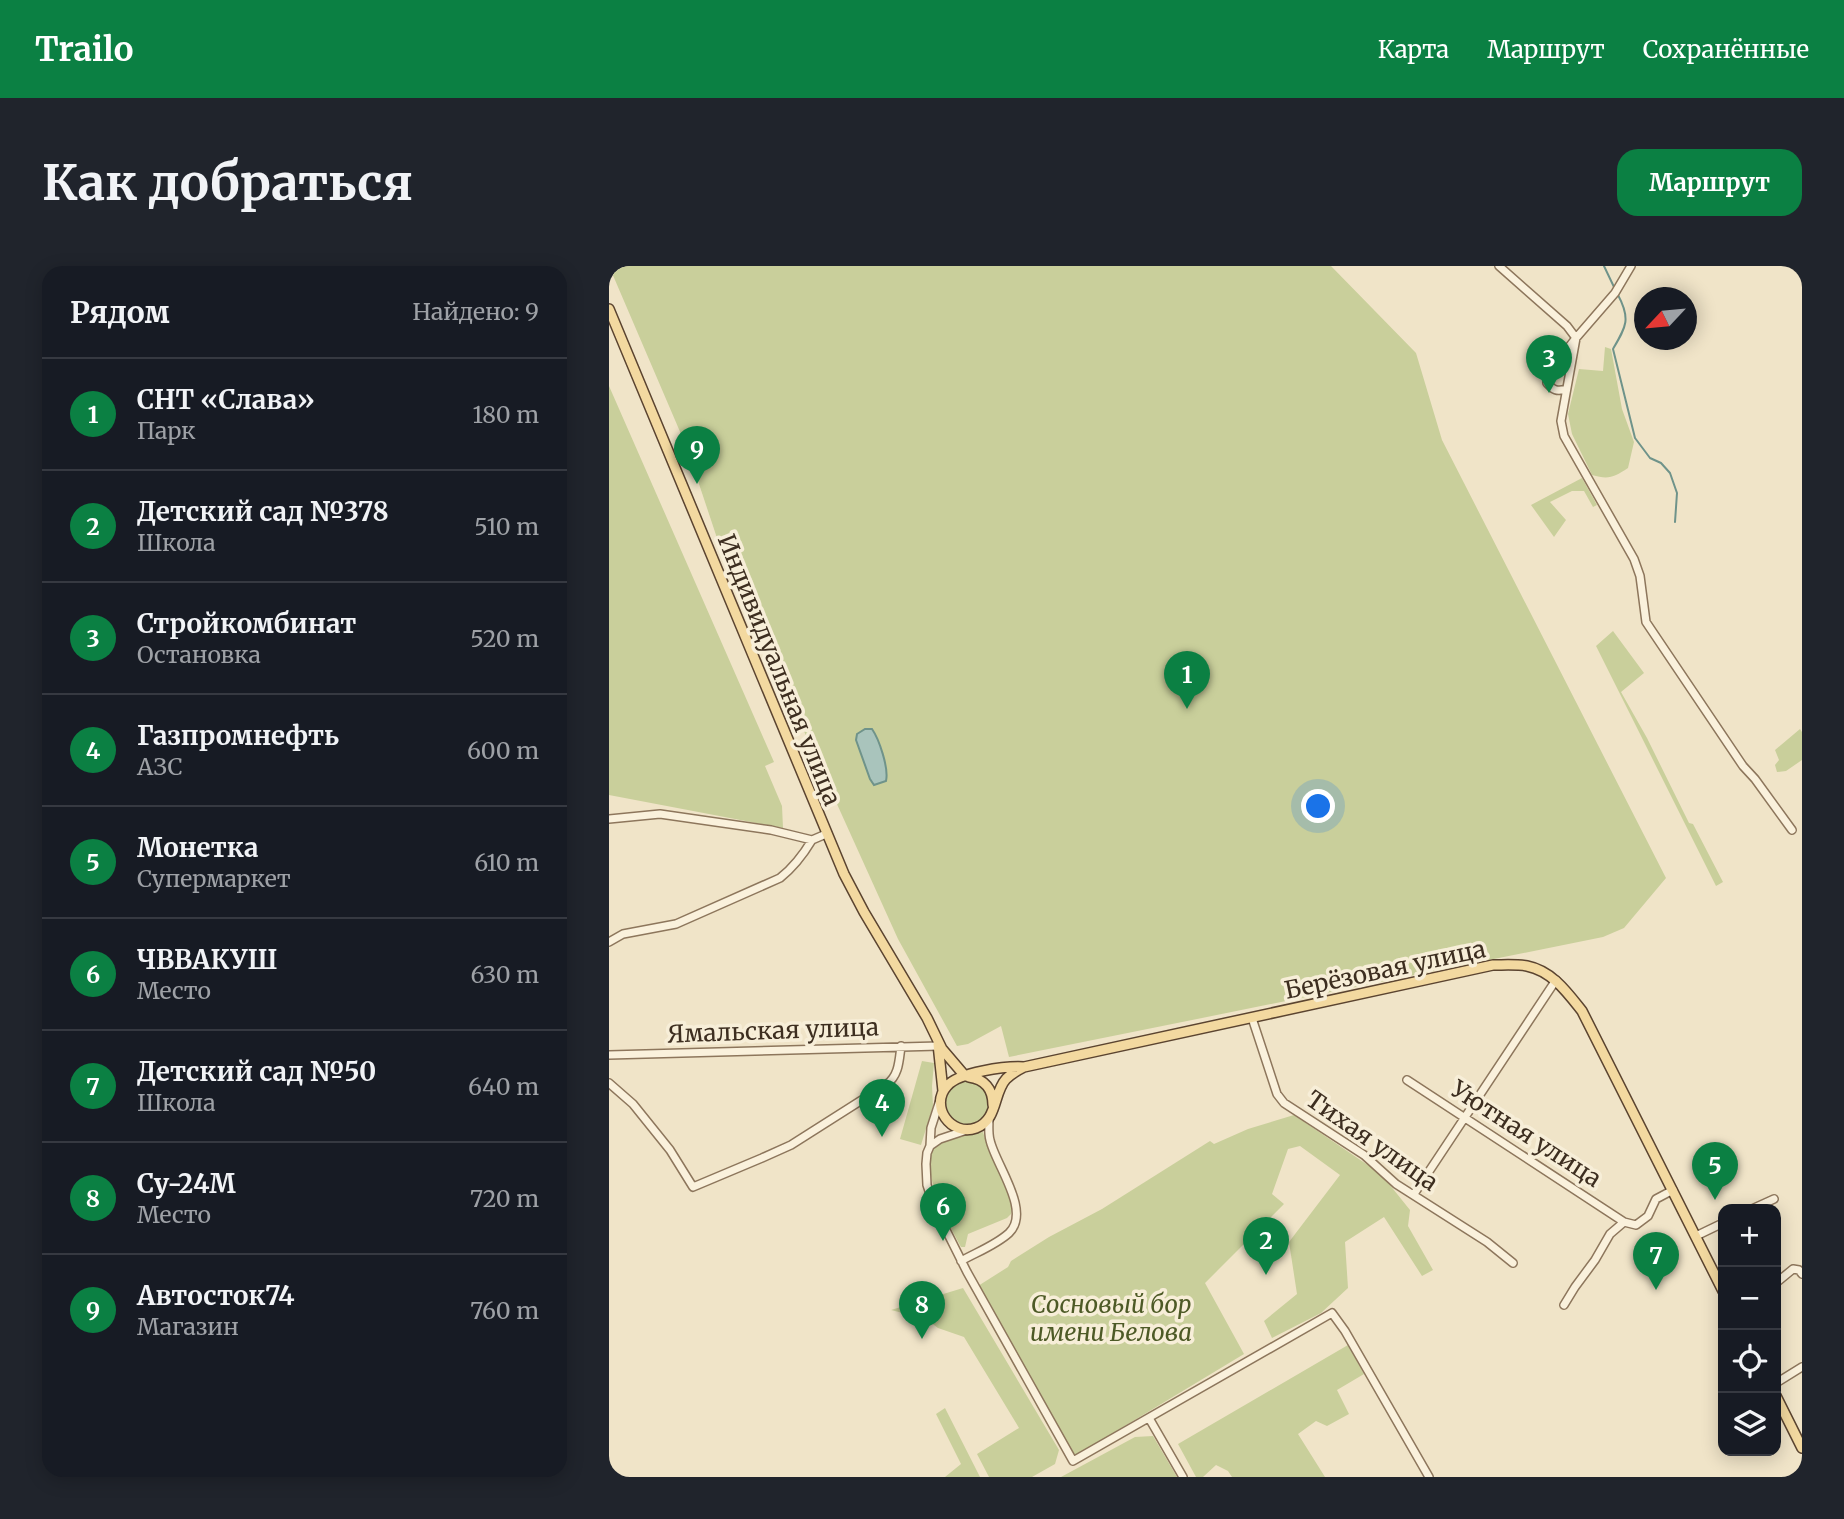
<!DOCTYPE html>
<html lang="ru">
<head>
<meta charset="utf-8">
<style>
	:root { --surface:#171b24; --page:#20242c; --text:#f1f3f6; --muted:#9ea1a6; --line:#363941; --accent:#0b8043 }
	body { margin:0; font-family:Merriweather,serif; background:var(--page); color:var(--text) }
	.controls { position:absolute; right:21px; bottom:21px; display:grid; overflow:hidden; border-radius:14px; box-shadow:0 4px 18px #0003 }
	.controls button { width:63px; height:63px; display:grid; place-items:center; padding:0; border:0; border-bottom:2px solid var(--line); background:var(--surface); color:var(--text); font:35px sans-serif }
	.compass { position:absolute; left:1025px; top:21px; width:63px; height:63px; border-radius:50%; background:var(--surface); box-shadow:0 4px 18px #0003; rotate:244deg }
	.you { position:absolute; left:710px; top:541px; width:24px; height:24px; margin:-18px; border:5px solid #fff; border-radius:50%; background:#1a73e8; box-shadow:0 0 0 10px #1a73e833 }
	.badge { display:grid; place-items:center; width:46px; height:46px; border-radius:50%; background:var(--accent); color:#fff; font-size:23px; font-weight:700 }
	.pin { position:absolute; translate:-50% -58px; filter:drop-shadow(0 2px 4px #0008) }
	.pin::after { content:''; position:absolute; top:37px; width:24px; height:21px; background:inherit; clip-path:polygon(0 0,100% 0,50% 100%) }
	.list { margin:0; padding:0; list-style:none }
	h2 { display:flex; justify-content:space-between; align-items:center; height:91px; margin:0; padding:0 28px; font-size:30px }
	h2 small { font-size:23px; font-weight:400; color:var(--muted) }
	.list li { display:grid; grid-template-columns:46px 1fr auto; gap:21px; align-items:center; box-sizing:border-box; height:112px; padding:0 28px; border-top:2px solid var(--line) }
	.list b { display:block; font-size:26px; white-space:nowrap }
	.list p { margin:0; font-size:23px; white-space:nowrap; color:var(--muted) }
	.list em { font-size:23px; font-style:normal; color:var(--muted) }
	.icon { flex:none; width:38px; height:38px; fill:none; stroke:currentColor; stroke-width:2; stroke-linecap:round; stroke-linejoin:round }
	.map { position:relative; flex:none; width:1193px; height:1211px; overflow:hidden; border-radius:21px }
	header { display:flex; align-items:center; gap:42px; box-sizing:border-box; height:98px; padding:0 35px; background:var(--accent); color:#fff }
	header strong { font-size:33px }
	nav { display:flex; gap:38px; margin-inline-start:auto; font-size:24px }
	.intro { display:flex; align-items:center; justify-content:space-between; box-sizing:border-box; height:168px; padding:0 42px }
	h1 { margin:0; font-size:49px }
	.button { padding:18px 32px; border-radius:21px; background:var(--accent); color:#fff; font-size:24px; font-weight:700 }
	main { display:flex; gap:42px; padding:0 42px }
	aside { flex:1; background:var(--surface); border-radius:21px; box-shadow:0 4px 18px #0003 }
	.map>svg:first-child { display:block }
	.green { fill:#c9cf9b }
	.water { fill:#a9c4bc; stroke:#6f938a; stroke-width:2 }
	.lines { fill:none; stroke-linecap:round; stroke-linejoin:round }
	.stream { stroke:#6f938a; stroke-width:2 }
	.minor-casing { stroke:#8d765c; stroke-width:10 }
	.major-casing { stroke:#5b4430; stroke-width:12 }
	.minor { stroke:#faf1dc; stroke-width:7 }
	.major { stroke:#f3d9a0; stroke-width:9 }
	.labels { text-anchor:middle; stroke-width:7; stroke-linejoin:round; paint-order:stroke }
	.street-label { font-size:24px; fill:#3d2e20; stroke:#f7eed8 }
	.park-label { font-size:24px; font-style:italic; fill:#4d5a26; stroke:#f7eed8 }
</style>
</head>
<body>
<header>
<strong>Trailo</strong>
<nav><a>Карта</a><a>Маршрут</a><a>Сохранённые</a></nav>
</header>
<div class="intro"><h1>Как добраться</h1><a class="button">Маршрут</a></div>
<main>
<aside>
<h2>Рядом<small>Найдено: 9</small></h2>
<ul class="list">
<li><span class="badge">1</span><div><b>СНТ «Слава»</b><p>Парк</p></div><em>180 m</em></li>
<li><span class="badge">2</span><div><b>Детский сад №378</b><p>Школа</p></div><em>510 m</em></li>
<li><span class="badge">3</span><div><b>Стройкомбинат</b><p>Остановка</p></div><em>520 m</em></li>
<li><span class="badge">4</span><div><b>Газпромнефть</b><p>АЗС</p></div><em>600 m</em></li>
<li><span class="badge">5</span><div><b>Монетка</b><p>Супермаркет</p></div><em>610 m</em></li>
<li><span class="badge">6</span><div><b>ЧВВАКУШ</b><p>Место</p></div><em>630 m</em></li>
<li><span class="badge">7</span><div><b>Детский сад №50</b><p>Школа</p></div><em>640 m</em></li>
<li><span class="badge">8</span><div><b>Су-24М</b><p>Место</p></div><em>720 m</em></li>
<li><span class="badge">9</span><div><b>Автосток74</b><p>Магазин</p></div><em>760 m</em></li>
</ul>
</aside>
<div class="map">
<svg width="1193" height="1211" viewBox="0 0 1193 1211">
	<rect width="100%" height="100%" fill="#f0e4c8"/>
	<!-- green -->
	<path class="green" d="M0,0H722L807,87L833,174L1057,612L1015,662L994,671L400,791L392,760L359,778L348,780L289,673L109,275L78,182Z
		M996,81L1002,83L1013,143L1025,176L1019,202C1005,211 1000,214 983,209L963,168L959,148L970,103L994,105Z
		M0,120L165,496L156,500L173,540L174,562L0,529Z
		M973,212L988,239L984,241L975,225H963L941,236L957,254L945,271L922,239Z
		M1004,365L1035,407L1012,426L1038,472L1080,557L1084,558L1114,616L1107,620L987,380Z
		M1191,463L1193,466V494L1177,505L1168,506L1166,499L1170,494L1166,484Z
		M313,795L325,797L323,820L324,840L312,879L291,873Z
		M336 837a22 22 0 1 1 44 0a22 22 0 1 1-44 0Z
		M685,849L772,908L801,944L799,960L824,1004L813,1010L775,951L736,976L739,1022L712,1047L663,1072L655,1055L688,1028L680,976L731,909L691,880L679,883L663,928L675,938L596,1017L635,1088L466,1190L369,1020L399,1001L402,995L440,971L493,943L601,875L605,878L639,863Z
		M374,866L379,882L404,936L402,948L398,952L359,968L356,981H352C341,960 307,901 327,879C338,868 360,869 374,866Z
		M354,1022L450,1184L446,1198L423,1211H380L368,1188L410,1162L355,1071L329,1062L317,1053L282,1044Z
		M739,1079L755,1108L728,1124L740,1148L718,1160L707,1155L689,1168L716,1211H623L619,1205L607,1199L594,1211H587L569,1178Z
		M336,1142L371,1211H336L352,1198L327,1148Z
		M544,1170L568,1211H452L526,1171Z"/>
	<!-- water -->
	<path class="water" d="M256,463H263C270,473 280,502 277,515L265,519L261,513L247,474L248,468Z"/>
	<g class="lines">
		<!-- stream -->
		<path class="stream" d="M995,0L1005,21
			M1009,29C1022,53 1017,61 1004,83L1026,172L1041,192L1052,197L1061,207L1068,227L1066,256"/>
		<defs>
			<path id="minor" d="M890,0L958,60L967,72L939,108L938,117C944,124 948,126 957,123
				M1022,0L1006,27L967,72L952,155L955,170L1025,293L1031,310L1037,356L1134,500L1146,513L1183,564
				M0,553L51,548L162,564L203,574C194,589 185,601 171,612L67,658L14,668L0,676
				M203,574L217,568
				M643,752L668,828L675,837L755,889L787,918L878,976L904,997
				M0,789L330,780
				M798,814L1015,956
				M0,817L24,838L61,884L84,921L153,892L182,879L278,818C290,809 290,795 292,780
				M331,834L322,862L321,880L318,887L317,898L318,919L325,940L358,1006L464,1195L723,1047L736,1065L820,1211
				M321,880L331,873L358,864
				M805,928L947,714
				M1143,943L1165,933
				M1087,970L1114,957
				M352,995C368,986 387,979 400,967C423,945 386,898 381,874C379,867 380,859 380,852
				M1167,1017L1184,1003L1190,1004L1193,1008
				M955,1039L966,1021L986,994L1001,968L1015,956L1027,959L1039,950L1047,933L1064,924
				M1167,1117L1193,1101
				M540,1152L574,1211"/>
			<path id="major" d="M0,43L235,608L255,646L318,752L333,783L356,810
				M329,778L334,825
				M415,801C409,804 402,808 397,813C384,827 389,854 367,862C342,871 320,840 338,820C350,806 397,800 415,801L884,699C895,699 907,698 918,700C943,705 958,726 973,745L1114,1025
				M360,811C375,813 384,823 384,839
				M1167,1130L1193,1182"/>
		</defs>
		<!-- minor casing -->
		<use href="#minor" class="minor-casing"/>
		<!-- major casing -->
		<use href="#major" class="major-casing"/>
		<!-- minor -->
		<use href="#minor" class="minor"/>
		<!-- major -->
		<use href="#major" class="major"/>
	</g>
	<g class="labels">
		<!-- street labels -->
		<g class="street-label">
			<text transform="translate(170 404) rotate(68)" y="8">Индивидуальная улица</text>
			<text transform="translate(776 704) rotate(-12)" y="8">Берёзовая улица</text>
			<text transform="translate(164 765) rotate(-2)" y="8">Ямальская улица</text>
			<text transform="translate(917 868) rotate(33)" y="8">Уютная улица</text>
			<text transform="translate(763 875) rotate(35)" y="8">Тихая улица</text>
		</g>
		<!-- park labels -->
		<g class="park-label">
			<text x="502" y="1047">Сосновый бор<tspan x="502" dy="28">имени Белова</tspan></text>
		</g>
	</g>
</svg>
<div class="controls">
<button>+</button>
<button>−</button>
<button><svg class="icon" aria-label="locate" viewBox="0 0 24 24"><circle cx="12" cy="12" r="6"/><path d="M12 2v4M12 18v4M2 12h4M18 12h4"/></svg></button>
<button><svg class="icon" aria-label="layers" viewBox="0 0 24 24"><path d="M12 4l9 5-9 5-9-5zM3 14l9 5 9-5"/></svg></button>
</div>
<svg class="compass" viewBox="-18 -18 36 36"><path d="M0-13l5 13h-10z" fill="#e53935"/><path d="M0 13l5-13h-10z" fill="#9ea1a6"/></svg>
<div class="you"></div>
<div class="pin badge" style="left:578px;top:443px">1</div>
<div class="pin badge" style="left:657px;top:1009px">2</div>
<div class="pin badge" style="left:940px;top:127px">3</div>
<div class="pin badge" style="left:273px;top:871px">4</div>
<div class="pin badge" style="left:1106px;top:934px">5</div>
<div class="pin badge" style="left:334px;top:975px">6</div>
<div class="pin badge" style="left:1047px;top:1024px">7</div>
<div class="pin badge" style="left:313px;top:1073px">8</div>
<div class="pin badge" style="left:88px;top:218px">9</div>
</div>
</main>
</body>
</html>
